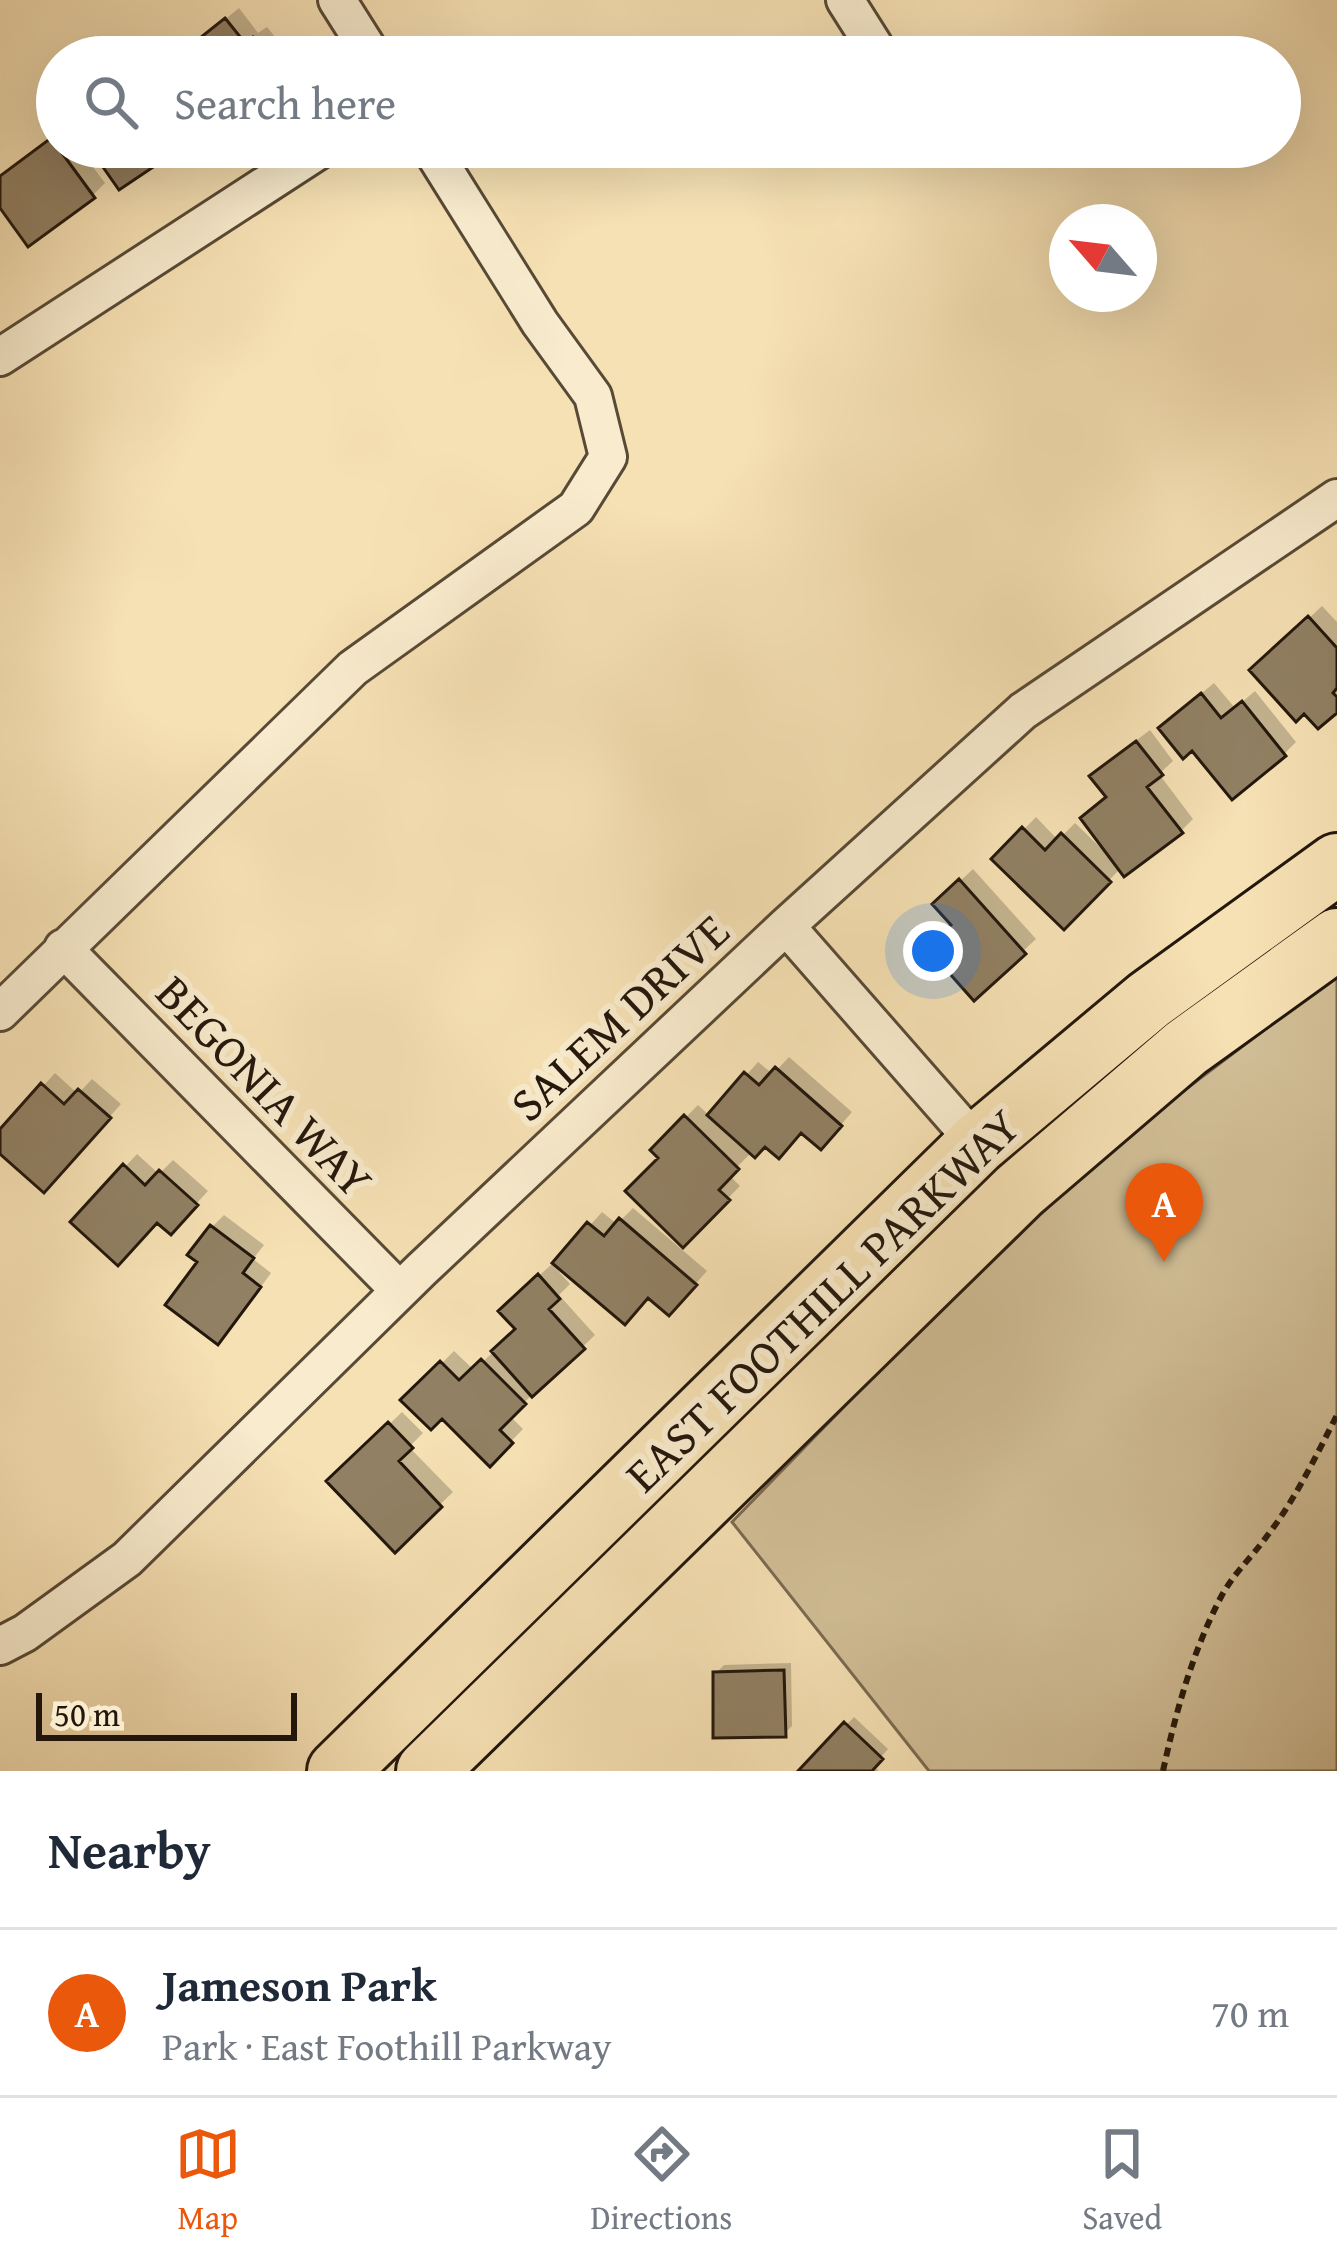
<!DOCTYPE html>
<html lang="en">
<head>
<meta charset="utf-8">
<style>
	:root { --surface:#fff; --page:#f6f6f7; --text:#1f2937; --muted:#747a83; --line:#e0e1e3; --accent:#ea580c }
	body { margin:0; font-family:"Gentium Book Plus",serif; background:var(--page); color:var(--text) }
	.compass { position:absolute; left:1049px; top:204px; width:108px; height:108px; border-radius:50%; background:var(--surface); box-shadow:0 12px 48px #0002; rotate:298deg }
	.scale { position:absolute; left:36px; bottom:30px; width:261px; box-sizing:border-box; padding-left:12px; border:6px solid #23170c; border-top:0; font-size:33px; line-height:42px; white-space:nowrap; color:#23170c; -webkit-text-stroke:9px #f9ecce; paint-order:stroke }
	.you { position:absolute; left:933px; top:951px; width:42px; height:42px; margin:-30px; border:9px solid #fff; border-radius:50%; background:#1a73e8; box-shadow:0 0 0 18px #1a73e833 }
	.badge { display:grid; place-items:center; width:78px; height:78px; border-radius:50%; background:var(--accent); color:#fff; font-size:39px; font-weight:700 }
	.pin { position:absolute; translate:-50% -99px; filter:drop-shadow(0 3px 6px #0008) }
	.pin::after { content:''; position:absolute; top:63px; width:42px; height:36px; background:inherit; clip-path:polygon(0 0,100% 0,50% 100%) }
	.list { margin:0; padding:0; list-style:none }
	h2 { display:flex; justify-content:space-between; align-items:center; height:156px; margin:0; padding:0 48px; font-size:51px }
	h2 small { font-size:39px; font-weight:400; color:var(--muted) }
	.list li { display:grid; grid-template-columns:78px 1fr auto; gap:36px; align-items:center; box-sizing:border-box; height:168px; padding:0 48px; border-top:3px solid var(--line) }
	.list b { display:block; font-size:45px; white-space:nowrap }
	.list p { margin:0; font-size:39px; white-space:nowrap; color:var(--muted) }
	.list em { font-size:39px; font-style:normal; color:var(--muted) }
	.icon { flex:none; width:66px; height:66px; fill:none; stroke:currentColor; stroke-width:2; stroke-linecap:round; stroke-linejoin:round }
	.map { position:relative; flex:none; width:1337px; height:1771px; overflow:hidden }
	.search { position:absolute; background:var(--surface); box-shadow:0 12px 48px #0002; left:36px; right:36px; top:36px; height:132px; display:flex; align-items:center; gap:30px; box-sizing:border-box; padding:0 42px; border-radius:66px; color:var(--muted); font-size:45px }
	.sheet { height:324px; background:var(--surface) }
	nav { display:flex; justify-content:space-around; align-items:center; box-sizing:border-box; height:168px; border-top:3px solid var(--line); background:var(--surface); font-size:33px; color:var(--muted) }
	nav a { display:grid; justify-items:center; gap:6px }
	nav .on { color:var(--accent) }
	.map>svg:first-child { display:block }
	.green { fill:#d2bf97; stroke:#7a6b52; stroke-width:3 }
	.shadow { fill:#0003 }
	.building { fill:#918063; stroke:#23170c; stroke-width:3 }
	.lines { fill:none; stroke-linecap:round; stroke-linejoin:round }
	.street-casing { stroke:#584a36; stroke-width:42 }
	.primary-casing { stroke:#23170c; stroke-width:66 }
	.path { stroke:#23170c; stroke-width:6; stroke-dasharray:9 6; stroke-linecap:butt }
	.street { stroke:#f9ecce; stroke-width:36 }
	.primary { stroke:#f6e1b4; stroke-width:60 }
	.labels { text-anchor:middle; stroke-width:12; stroke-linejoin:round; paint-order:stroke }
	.street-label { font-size:48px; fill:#23170c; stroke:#f9ecce }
</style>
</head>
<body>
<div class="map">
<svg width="1337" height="1771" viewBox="0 0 1337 1771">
	<rect width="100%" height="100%" fill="#f6e1b4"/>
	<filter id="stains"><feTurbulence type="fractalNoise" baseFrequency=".00167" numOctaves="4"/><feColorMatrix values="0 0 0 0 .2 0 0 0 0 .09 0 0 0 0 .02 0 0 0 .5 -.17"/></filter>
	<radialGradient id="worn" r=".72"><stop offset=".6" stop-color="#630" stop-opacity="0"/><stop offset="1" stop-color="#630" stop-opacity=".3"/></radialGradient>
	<!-- green -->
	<path class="green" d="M1337,975V1771H929L732,1522L871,1379L1112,1145Z"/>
	<!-- shadow -->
	<path class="shadow" d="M239,8L258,33L267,27L280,43L265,57H179Z
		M57,133V147H78L105,183L93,195L0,203V177Z
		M1322,606L1337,622V708L1266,658Z
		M1214,683L1235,708L1255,691L1296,742L1284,754L1174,716Z
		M1150,730L1173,761L1159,774L1193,819L1181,831L1121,868L1064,926L995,859L1036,817L1058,840L1075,823L1104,851L1108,796L1105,764Z
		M973,869L1036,939L974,997L954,924L936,904Z
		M789,1057L852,1112L833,1134L802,1129L752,1152L729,1175L740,1186L683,1244L662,1158L686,1117L698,1105L710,1116L758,1062L773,1074Z
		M55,1073L78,1094L92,1079L121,1104L56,1177L0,1150V1133Z
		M137,1154L159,1174L173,1160L208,1191L171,1231L157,1219L125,1167Z
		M633,1208L707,1271L681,1300L649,1295L557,1262L602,1212L617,1224Z
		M224,1215L264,1245L253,1259L271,1273L230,1329L202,1262L212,1227Z
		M552,1264L570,1284L559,1295L595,1335L510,1416L523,1429L490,1463L442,1415L405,1400L454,1351L474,1370L518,1329L514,1298Z
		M402,1412L423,1433L409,1447L453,1492L395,1548L330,1481Z
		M791,1663L792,1726L784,1734L716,1673L724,1665Z
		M854,1717L888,1749L873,1766L879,1771H802Z"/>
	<!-- building -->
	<path class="building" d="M225,18L245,43L253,37L269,57H176Z
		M51,138L95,198L28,247L0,208V176Z
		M107,147H183L119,190L98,160L110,152Z
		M1308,616L1337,648V688L1333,693L1337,697V713L1318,729L1304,714L1296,722L1249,670Z
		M1201,693L1221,718L1242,701L1286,756L1232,800L1192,751L1183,759L1158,728Z
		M1136,741L1163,775L1147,787L1183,833L1124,877L1080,818L1106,797L1089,776Z
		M1022,827L1045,850L1061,833L1111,882L1064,930L991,859Z
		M959,879L1026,954L974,1001L926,947L951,925L932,904Z
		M775,1067L842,1126L821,1150L801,1133L779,1159L765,1147L755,1158L707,1115L744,1072L759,1085Z
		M41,1083L64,1104L78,1089L111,1118L44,1193L0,1154V1129Z
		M684,1115L739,1169L719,1190L730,1200L683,1248L625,1191L658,1158L650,1150Z
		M123,1164L145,1185L159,1170L198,1205L171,1235L157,1223L118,1266L70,1222Z
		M619,1218L697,1285L669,1316L648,1298L625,1325L552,1263L587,1222L604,1236Z
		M210,1225L254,1258L243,1273L261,1287L218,1345L165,1305L197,1262L187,1255Z
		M538,1274L560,1299L549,1309L585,1349L532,1397L491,1351L515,1329L498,1311Z
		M481,1359L526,1404L500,1430L513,1443L490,1467L442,1419L431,1430L400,1400L440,1361L459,1380Z
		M388,1422L413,1448L399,1461L442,1507L395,1553L326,1481Z
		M784,1670L786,1737L713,1738V1672Z
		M844,1722L883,1759L872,1771H798Z"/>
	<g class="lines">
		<defs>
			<path id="street" d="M337,0L373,57
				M845,0L881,57
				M0,357L324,147
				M786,926L977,1144
				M63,948L399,1290
				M0,1012L353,668L576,508L608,457L593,396L540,323L430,147
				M0,1646L25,1633L127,1559L421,1270L786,926L1023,711L1337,498"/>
			<path id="primary" d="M338,1771L977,1144L1149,1000L1337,864
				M427,1771L1019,1191L1186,1048L1337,939"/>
		</defs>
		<!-- street casing -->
		<use href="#street" class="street-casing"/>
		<!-- primary casing -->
		<use href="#primary" class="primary-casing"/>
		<!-- path -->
		<path class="path" d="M1163,1771C1176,1711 1193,1650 1222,1595C1235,1572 1252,1557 1267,1536C1295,1500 1316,1456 1337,1415"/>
		<!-- street -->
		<use href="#street" class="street"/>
		<!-- primary -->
		<use href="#primary" class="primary"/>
	</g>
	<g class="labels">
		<!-- street labels -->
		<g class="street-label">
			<text transform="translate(619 1017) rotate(-43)" y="17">SALEM DRIVE</text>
			<text transform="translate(265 1086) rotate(46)" y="17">BEGONIA WAY</text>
			<text transform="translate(822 1300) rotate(-44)" y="17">EAST FOOTHILL PARKWAY</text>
		</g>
	</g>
	<rect width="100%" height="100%" filter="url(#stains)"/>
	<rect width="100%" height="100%" fill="url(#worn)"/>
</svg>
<svg class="compass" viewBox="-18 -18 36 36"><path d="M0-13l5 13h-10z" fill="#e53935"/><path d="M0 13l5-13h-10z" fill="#747a83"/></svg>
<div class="scale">50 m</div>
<div class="you"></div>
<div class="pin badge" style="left:1164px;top:1262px">A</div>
<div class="search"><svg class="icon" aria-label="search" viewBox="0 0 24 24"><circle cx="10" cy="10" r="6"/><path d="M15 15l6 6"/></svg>Search here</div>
</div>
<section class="sheet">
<h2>Nearby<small></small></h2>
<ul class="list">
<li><span class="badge">A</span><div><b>Jameson Park</b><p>Park · East Foothill Parkway</p></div><em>70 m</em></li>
</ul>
</section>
<nav>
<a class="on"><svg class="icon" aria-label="map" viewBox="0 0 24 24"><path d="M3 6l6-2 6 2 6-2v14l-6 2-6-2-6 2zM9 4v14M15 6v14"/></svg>Map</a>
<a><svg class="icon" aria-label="directions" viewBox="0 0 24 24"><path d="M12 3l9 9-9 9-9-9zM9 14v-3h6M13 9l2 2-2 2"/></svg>Directions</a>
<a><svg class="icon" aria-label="saved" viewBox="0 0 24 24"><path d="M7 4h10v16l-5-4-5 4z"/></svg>Saved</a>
</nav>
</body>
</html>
